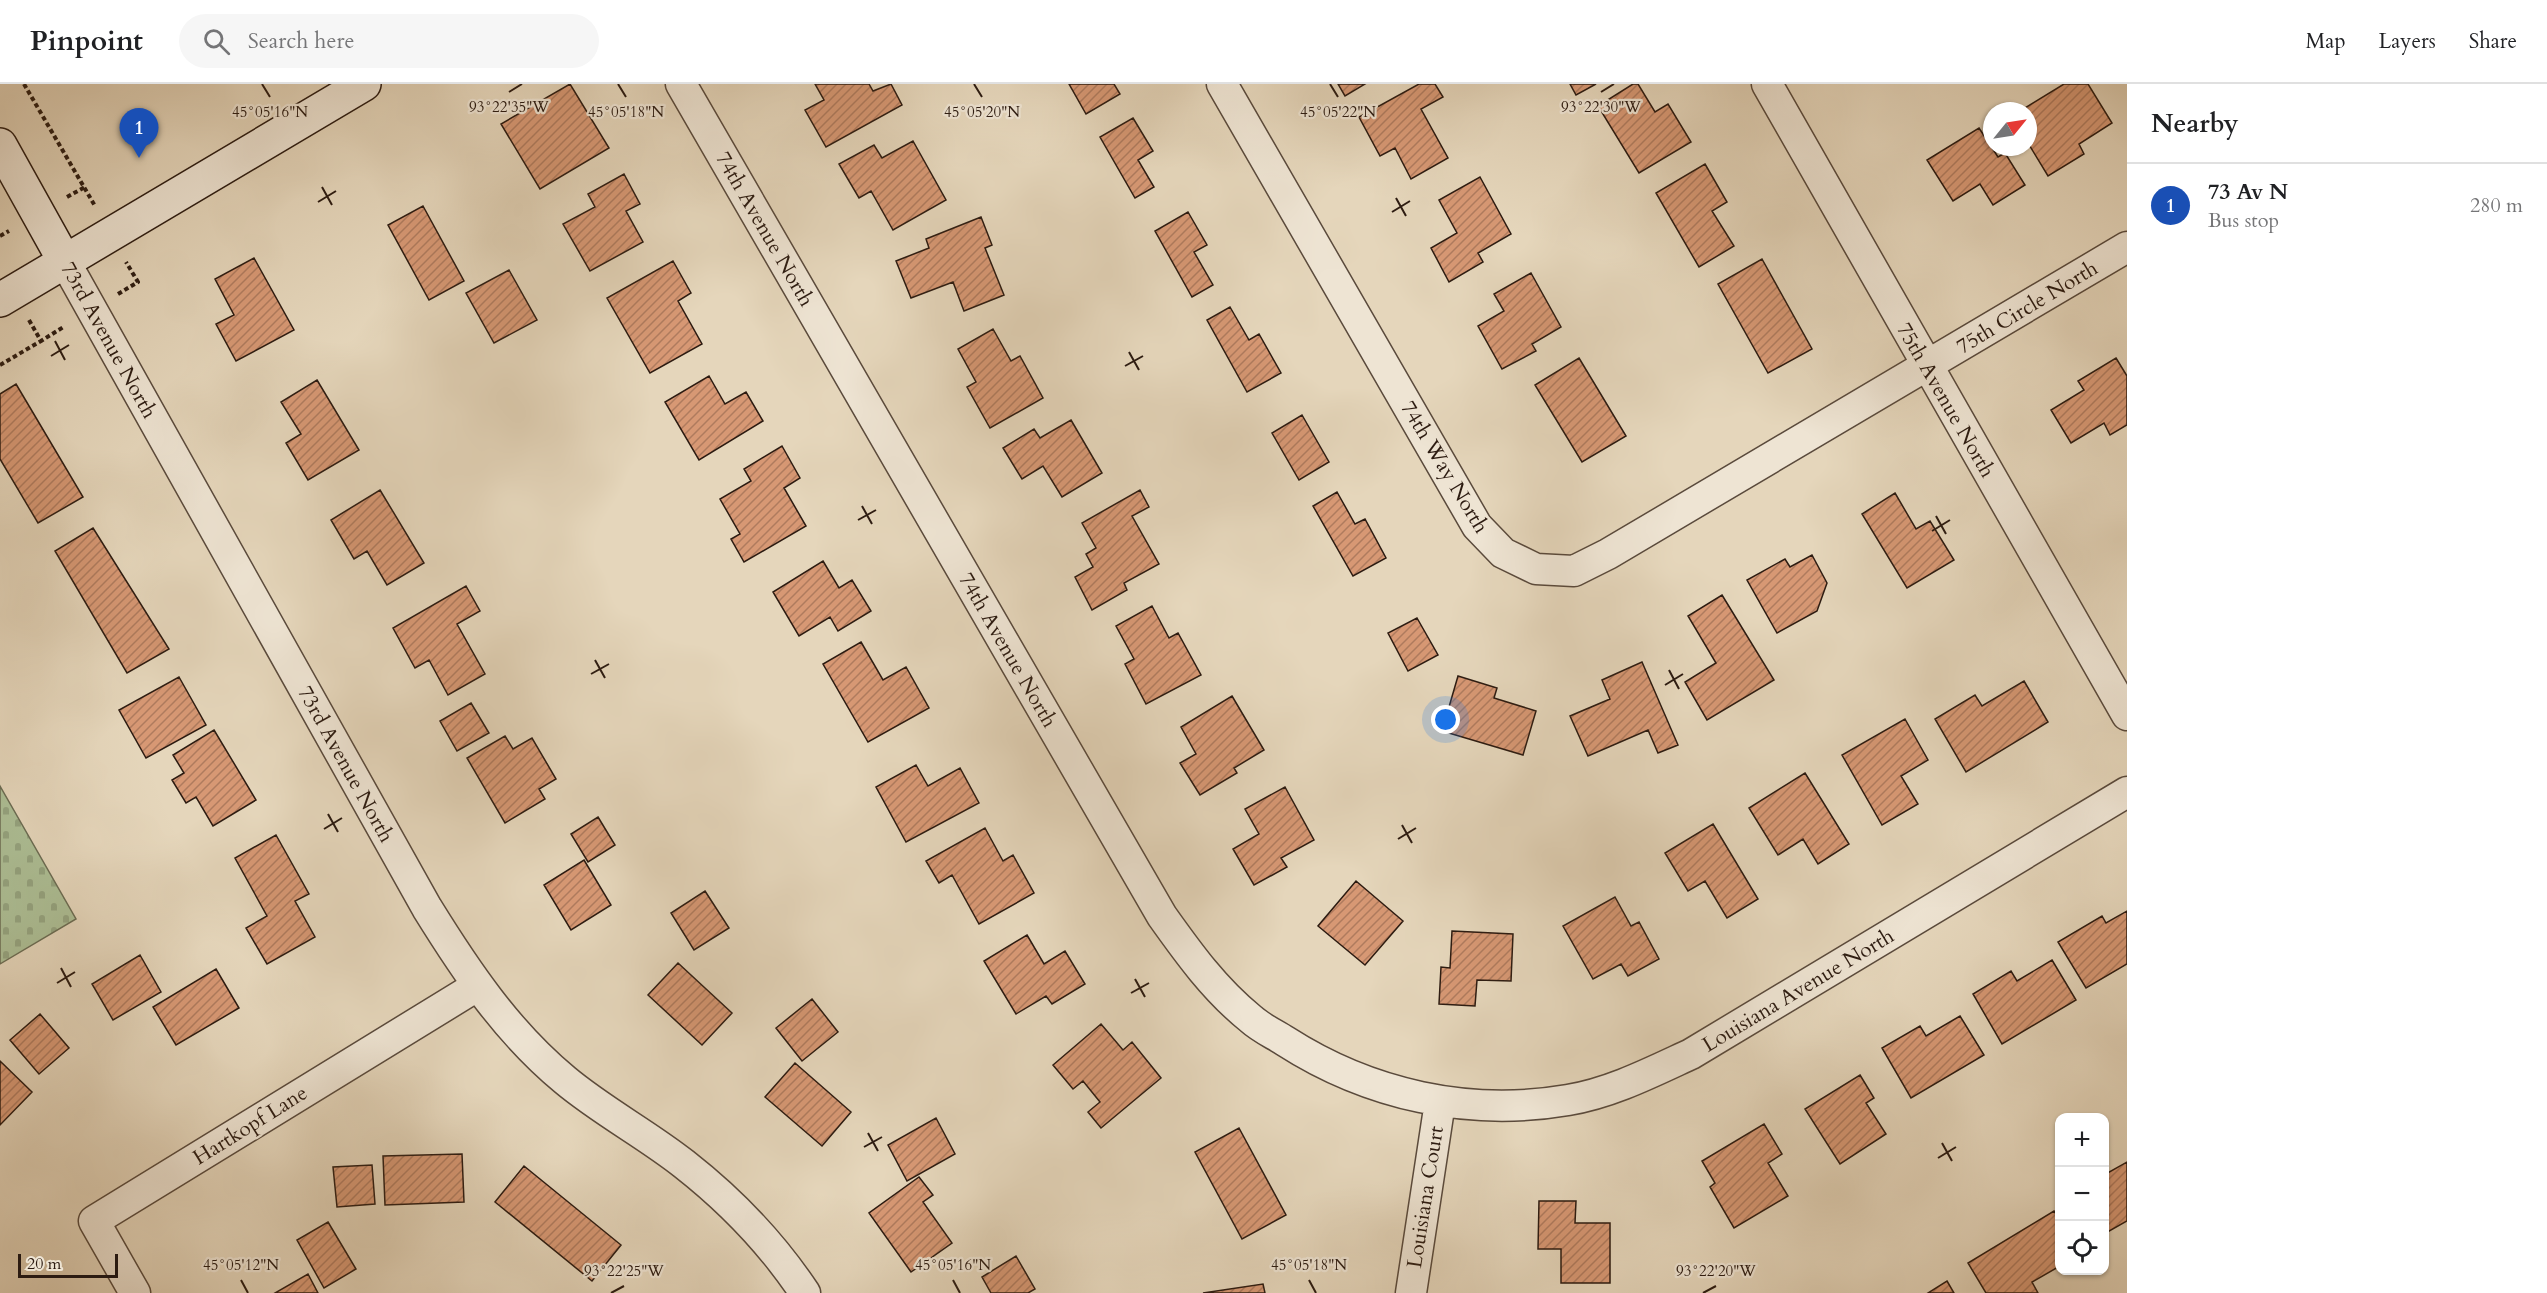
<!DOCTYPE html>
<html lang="en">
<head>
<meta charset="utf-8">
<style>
	:root { --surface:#fff; --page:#f6f6f6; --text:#202124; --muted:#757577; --line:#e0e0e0; --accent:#111827 }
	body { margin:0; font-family:Cardo,serif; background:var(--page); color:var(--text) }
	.controls { position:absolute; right:18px; bottom:18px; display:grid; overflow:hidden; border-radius:12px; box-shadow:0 2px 4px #0004 }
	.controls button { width:54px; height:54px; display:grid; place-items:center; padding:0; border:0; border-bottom:2px solid var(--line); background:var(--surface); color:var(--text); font:30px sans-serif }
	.compass { position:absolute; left:1983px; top:18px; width:54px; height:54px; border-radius:50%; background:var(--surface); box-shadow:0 2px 4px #0004; rotate:60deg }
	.scale { position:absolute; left:18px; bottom:15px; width:100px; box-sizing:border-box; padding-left:6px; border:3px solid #2c1b11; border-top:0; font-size:16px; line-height:21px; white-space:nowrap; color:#2c1b11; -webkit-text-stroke:4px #eee4d3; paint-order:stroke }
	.you { position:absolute; left:1446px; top:636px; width:21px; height:21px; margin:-15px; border:4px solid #fff; border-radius:50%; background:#1a73e8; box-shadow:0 0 0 9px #1a73e833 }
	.badge { display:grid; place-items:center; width:39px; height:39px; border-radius:50%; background:var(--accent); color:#fff; font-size:20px; font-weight:700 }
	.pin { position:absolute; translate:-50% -50px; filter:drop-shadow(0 2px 3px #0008) }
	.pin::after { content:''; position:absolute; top:32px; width:21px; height:18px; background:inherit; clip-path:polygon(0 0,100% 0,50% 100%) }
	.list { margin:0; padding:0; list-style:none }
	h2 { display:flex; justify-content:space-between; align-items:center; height:78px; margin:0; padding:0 24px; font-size:26px }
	h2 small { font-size:20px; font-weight:400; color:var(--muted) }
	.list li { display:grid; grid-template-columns:39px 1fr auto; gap:18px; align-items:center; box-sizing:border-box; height:84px; padding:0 24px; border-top:2px solid var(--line) }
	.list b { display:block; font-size:22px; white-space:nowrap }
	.list p { margin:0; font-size:20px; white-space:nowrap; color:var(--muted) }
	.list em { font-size:20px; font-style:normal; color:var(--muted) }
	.icon { flex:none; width:33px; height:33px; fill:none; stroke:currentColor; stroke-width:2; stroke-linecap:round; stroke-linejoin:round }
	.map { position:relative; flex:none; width:2127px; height:1209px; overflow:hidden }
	header { display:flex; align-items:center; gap:36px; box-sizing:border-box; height:84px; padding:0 30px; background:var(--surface); border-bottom:2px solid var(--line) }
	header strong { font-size:28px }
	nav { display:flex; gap:33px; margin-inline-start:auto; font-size:21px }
	.search { width:420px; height:54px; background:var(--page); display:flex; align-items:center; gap:15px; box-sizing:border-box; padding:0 21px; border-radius:33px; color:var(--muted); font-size:22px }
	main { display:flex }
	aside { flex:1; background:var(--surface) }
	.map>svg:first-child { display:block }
	.cemetery { fill:url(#cemetery-stones); stroke:#6c6d54; stroke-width:1.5 }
	.building { fill:url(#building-hatch); stroke:#2c1b11; stroke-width:1.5 }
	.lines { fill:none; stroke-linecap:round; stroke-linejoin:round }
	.street-casing { stroke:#5a4a3c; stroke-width:33 }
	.secondary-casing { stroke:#2c1b11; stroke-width:36 }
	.path { stroke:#2c1b11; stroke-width:4; stroke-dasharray:4.5 3; stroke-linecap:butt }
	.street { stroke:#eee4d3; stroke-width:30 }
	.secondary { stroke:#eee4d3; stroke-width:33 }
	.ticks { fill:none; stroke:#2c1b11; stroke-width:2 }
	.labels { text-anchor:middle; stroke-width:4.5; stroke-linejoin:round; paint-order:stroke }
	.street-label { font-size:21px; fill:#2c1b11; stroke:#eee4d3 }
	.ticks-label { font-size:15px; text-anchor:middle; fill:#2c1b11; stroke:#eee4d3; stroke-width:4.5; stroke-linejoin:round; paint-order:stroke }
</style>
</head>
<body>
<header>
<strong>Pinpoint</strong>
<div class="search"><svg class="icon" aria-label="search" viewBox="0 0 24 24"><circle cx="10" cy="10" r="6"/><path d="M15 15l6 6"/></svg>Search here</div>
<nav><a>Map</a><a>Layers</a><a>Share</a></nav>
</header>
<main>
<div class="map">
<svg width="2127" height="1209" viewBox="0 0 2127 1209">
	<defs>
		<pattern id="cemetery-stones" width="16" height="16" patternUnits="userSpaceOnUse" patternTransform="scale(1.5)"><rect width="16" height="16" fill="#adbf96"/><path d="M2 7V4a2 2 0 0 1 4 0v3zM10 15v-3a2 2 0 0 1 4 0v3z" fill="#95a480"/></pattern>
		<pattern id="building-hatch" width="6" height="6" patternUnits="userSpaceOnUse" patternTransform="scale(1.5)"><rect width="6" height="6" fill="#d79874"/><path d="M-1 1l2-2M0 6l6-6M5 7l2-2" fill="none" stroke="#af7b5e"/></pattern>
	</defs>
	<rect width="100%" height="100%" fill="#e5d6bb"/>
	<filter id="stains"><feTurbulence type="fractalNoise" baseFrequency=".00333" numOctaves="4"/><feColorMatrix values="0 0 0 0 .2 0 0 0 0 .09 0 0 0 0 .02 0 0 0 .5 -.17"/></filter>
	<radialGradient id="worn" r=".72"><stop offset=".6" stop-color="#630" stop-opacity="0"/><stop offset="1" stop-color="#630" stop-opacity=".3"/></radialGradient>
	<!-- cemetery -->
	<path class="cemetery" d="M0,702L76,835L0,880Z"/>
	<!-- building -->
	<path class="building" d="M570,0L609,64L540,105L501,40Z
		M815,0H869L873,7L891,0L902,21L826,63L805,26L824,16Z
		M1069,0H1114L1120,10L1086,30Z
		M1338,0H1365L1345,12Z
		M1419,0H1435L1443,13L1421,25L1448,74L1411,95L1395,64L1380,72L1359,33Z
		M1570,0H1596L1576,11Z
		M1633,0H1638L1655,28L1668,20L1691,58L1639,89L1598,22Z
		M2064,0H2088L2112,39L2079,60L2084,70L2048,92L2028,59V27H2020Z
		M1133,34L1153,67L1138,76L1154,103L1135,114L1100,53Z
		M1979,44L1998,73L2005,69L2025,101L1993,121L1980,100L1953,117L1927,76Z
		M913,57L946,116L893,146L871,107L859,114L839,80L874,61L882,74Z
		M1705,80L1727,118L1712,127L1734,162L1699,183L1656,109Z
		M624,90L640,120L626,127L643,158L590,187L563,140L595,123L588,110Z
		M1480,93L1511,150L1478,169L1483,178L1449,198L1431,164L1457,149L1439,116Z
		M423,122L464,197L429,216L388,141Z
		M1188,128L1207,161L1194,168L1213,201L1192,213L1155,147Z
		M981,133L992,161L985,164L1004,211L964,227L953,198L911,214L896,177L929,164L926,155Z
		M254,174L294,246L236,277L216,240L234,231L215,195Z
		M1762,175L1812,265L1768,289L1718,200Z
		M673,177L691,209L678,217L702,260L650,289L607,214Z
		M509,186L537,236L494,259L466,209Z
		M1531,189L1561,243L1532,260L1536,267L1502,285L1478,242L1504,227L1494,210Z
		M1230,223L1249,256L1259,250L1281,289L1247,308L1207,236Z
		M993,245L1011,277L1020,272L1043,314L990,344L967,303L976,298L958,265Z
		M1579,274L1626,352L1582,378L1535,301Z
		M2116,274L2127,292V341L2110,351L2104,339L2071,359L2051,326L2084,306L2078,297Z
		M709,292L725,320L746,308L763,337L699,376L665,318Z
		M317,296L359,366L308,396L286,359L301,350L281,318Z
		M16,300L83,413L38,439L0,375V310Z
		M1302,331L1329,378L1299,396L1272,349Z
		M1071,336L1102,389L1062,413L1043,382L1022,395L1003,364L1034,345L1040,354Z
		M782,362L800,394L784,404L806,442L744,478L731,455L740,450L720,415L751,397L744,385Z
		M380,406L424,479L387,501L367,467L354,475L331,436Z
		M1140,406L1149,423L1132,432L1159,480L1124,499L1127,506L1092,526L1075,493L1093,483L1086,470L1096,464L1082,439Z
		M1337,408L1355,440L1365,435L1386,474L1353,492L1313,422Z
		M1895,409L1916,445L1930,437L1954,476L1907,504L1862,430Z
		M93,444L169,565L127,589L55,467Z
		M1812,471L1827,499L1817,527L1777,549L1747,496L1785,475L1790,483Z
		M823,477L839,504L852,496L871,527L838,547L830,533L799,552L773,508Z
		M466,502L480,527L457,540L485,590L448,611L429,576L415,584L393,544Z
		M1722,511L1774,596L1707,636L1685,598L1716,579L1688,532Z
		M1152,522L1169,554L1178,549L1201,591L1146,620L1125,580L1134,575L1116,542Z
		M1417,534L1438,571L1408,587L1388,549Z
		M861,558L883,596L906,583L929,624L868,658L823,580Z
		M1642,578L1678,661L1658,669L1648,646L1588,672L1570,632L1610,615L1602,596Z
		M1458,592L1497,604L1494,614L1536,627L1523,671L1442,647Z
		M179,593L206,641L146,674L119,626Z
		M2024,597L2048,638L1966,688L1935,635L1975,611L1982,622Z
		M1232,612L1264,666L1234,684L1237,689L1200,711L1180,679L1196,670L1181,643Z
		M471,619L489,649L457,667L440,637Z
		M1905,635L1928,676L1901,692L1918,720L1882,741L1842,671Z
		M214,646L256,716L213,742L196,713L186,719L172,696L184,689L173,671Z
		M505,652L513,665L532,654L556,695L539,705L545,715L505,739L467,674Z
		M916,681L928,702L960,684L979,719L906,758L876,703Z
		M1805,689L1849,760L1818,780L1803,755L1778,771L1749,724Z
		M1285,703L1314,756L1281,774L1287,783L1254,801L1233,765L1259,750L1245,725Z
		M598,733L615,761L588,778L571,750Z
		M1713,740L1758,815L1727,834L1705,797L1688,807L1665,769Z
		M985,744L1003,777L1013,771L1034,809L979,840L952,791L939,799L926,777Z
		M276,751L309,810L295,817L315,853L267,880L246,844L267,832L235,774Z
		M584,776L611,821L571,846L544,801Z
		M1356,797L1403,837L1365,881L1318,842Z
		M705,807L729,844L694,866L671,829Z
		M1615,813L1631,842L1639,838L1659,875L1628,892L1621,880L1593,895L1563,842Z
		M2127,827V880L2086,904L2058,858L2102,832L2106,839Z
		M1452,847L1513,850L1511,897L1477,896L1475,922L1439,920L1441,883L1450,884Z
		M1027,851L1044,880L1065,867L1085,900L1052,920L1046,912L1016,930L984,877Z
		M140,871L161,908L113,936L92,900Z
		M2052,876L2076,916L2002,960L1973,910L2011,887L2017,897Z
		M678,879L732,929L702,961L648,911Z
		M216,885L239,924L176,961L153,923Z
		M812,915L838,948L802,977L776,944Z
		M40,930L69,964L39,990L10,956Z
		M1960,932L1984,971L1911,1014L1882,964L1920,942L1926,952Z
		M1101,940L1123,966L1132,958L1161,994L1101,1044L1088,1028L1100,1018L1083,997L1073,1005L1053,981Z
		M0,977L32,1008L0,1041Z
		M795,979L851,1028L822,1062L765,1013Z
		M1860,991L1874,1014L1866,1019L1886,1050L1840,1080L1805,1025Z
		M936,1034L955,1070L907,1097L888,1061Z
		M1764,1040L1782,1070L1768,1079L1788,1112L1734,1144L1710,1103L1715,1099L1702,1077Z
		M1239,1044L1286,1131L1242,1155L1195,1068Z
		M462,1070L464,1118L385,1121L383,1072Z
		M2127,1078V1137L2104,1150V1091Z
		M372,1081L375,1120L337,1123L333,1083Z
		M524,1082L621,1161L592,1197L495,1118Z
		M919,1093L933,1111L923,1118L952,1159L911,1188L869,1129Z
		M1539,1117H1576L1575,1139H1610V1199H1561V1165H1538Z
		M2054,1127L2060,1136V1182L2032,1198L2038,1209H1986L1968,1179Z
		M328,1138L356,1185L324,1204L297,1156Z
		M1016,1172L1035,1205L1028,1209H991L982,1193Z
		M308,1190L318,1209H275Z
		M1947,1197L1954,1209H1928Z
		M1263,1200L1265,1209H1203Z"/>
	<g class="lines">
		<defs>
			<path id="street" d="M681,0L1162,832C1189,870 1215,906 1251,935C1261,944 1274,950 1285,957C1369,1011 1469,1033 1568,1016C1611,1009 1652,988 1691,970L2127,708
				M1222,0L1477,442L1503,469L1536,485L1574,487L1608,470L2127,163
				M1767,0L2127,631
				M64,176L427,824C466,887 507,948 565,996C602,1027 646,1050 684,1080C730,1116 773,1161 805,1209
				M135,1209L94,1137L477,902
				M1411,1209L1440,1018"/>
			<path id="secondary" d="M0,61L64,176
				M0,216L364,0"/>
		</defs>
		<!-- street casing -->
		<use href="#street" class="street-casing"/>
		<!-- secondary casing -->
		<use href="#secondary" class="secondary-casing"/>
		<!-- path -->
		<path class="path" d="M24,0L95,122
			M67,113L85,103
			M0,152L9,147
			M118,210L138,198L126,178
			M29,236L41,257L65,242
			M0,281L41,257"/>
		<!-- street -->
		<use href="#street" class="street"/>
		<!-- secondary -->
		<use href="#secondary" class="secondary"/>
	</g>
	<!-- ticks -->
	<path class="ticks" d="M262,0L270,13M618,0L626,13M974,0L982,13M1330,0L1338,13M509,8L522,0M1601,8L1614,0M322,103L332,121M1396,114L1406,132M318,118L336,107M1392,128L1410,117M55,257L65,276M1129,268L1139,286M51,272L69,261M1125,282L1143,272M862,422L872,440M1936,432L1946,450M858,436L876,426M1932,447L1950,436M595,576L605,594M1669,586L1679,605M591,590L609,580M1665,601L1683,590M328,730L338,748M1402,741L1412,759M324,745L342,734M1398,755L1416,744M61,884L71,903M1135,895L1145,913M57,899L75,888M1131,909L1149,899M868,1049L878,1067M1942,1059L1952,1077M864,1063L882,1053M1938,1074L1956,1063M241,1196L248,1209M953,1196L960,1209M1309,1196L1316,1209M611,1209L624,1202M1703,1209L1716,1202"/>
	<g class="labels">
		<!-- street labels -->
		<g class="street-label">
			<text transform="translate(765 145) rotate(60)" y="7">74th Avenue North</text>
			<text transform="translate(2027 223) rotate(-31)" y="7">75th Circle North</text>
			<text transform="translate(109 256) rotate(61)" y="7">73rd Avenue North</text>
			<text transform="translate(1946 316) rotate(60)" y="7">75th Avenue North</text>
			<text transform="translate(1445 383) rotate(59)" y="7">74th Way North</text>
			<text transform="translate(1008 566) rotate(60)" y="7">74th Avenue North</text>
			<text transform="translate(346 680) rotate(61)" y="7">73rd Avenue North</text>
			<text transform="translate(1798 906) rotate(-31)" y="7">Louisiana Avenue North</text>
			<text transform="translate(250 1041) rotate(-32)" y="7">Hartkopf Lane</text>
			<text transform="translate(1425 1113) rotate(-81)" y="7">Louisiana Court</text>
		</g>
	</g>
	<g class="ticks-label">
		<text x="509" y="28">93°22'35"W</text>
		<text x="1601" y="28">93°22'30"W</text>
		<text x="270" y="33">45°05'16"N</text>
		<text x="626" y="33">45°05'18"N</text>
		<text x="982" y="33">45°05'20"N</text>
		<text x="1338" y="33">45°05'22"N</text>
		<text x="241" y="1186">45°05'12"N</text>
		<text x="953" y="1186">45°05'16"N</text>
		<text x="1309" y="1186">45°05'18"N</text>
		<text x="624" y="1192">93°22'25"W</text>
		<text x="1716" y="1192">93°22'20"W</text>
	</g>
	<rect width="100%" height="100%" filter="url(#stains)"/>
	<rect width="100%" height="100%" fill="url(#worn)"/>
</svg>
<div class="controls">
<button>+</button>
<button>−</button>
<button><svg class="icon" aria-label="locate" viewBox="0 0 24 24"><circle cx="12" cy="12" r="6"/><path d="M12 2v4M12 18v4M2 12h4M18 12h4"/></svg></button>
</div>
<svg class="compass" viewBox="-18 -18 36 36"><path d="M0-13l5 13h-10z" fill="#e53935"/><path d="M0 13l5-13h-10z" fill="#757577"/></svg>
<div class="scale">20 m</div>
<div class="you"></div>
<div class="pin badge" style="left:139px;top:74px;background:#1a4fb4">1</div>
</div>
<aside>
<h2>Nearby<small></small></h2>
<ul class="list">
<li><span class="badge" style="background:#1a4fb4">1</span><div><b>73 Av N</b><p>Bus stop</p></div><em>280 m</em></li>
</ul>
</aside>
</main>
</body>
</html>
